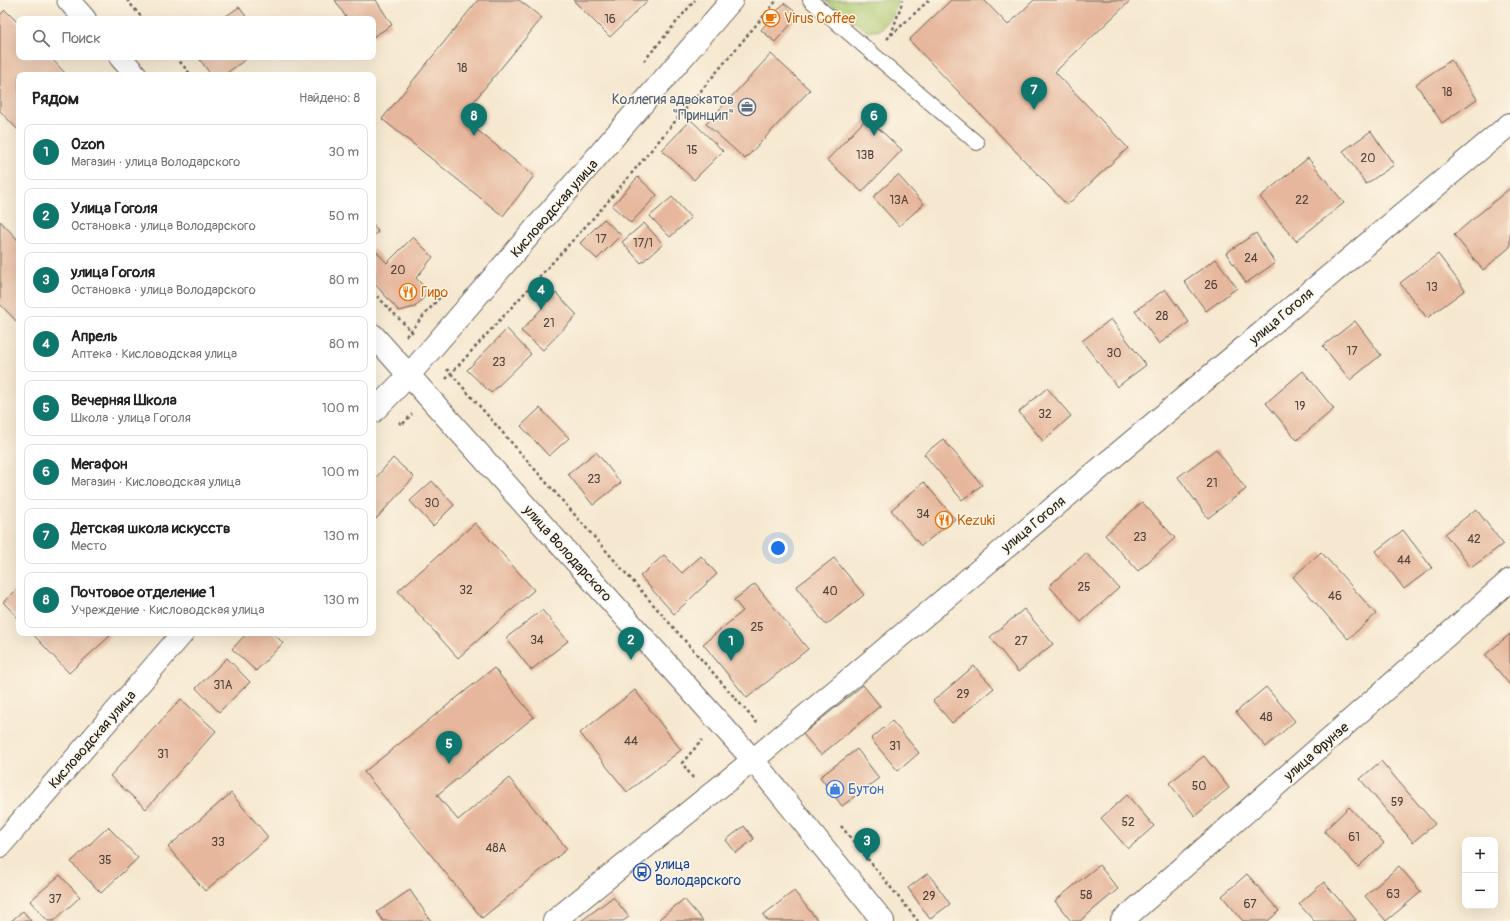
<!DOCTYPE html>
<html lang="ru">
<head>
<meta charset="utf-8">
<style>
	:root { --surface:#fff; --page:#f6f6f6; --text:#222; --muted:#767676; --line:#e0e0e0; --accent:#0f766e }
	body { margin:0; font-family:Pangolin,sans-serif; background:var(--page); color:var(--text) }
	.controls { position:absolute; right:12px; bottom:12px; display:grid; overflow:hidden; border-radius:8px; box-shadow:0 4px 16px #0002 }
	.controls button { width:36px; height:36px; display:grid; place-items:center; padding:0; border:0; border-bottom:1px solid var(--line); background:var(--surface); color:var(--text); font:20px sans-serif }
	.you { position:absolute; left:778px; top:548px; width:14px; height:14px; margin:-10px; border:3px solid #fff; border-radius:50%; background:#1a73e8; box-shadow:0 0 0 6px #1a73e833 }
	.badge { display:grid; place-items:center; width:26px; height:26px; border-radius:50%; background:var(--accent); color:#fff; font-size:13px; font-weight:700 }
	.pin { position:absolute; translate:-50% -33px; filter:drop-shadow(0 1px 2px #0008) }
	.pin::after { content:''; position:absolute; top:21px; width:14px; height:12px; background:inherit; clip-path:polygon(0 0,100% 0,50% 100%) }
	.list { margin:0; padding:0; list-style:none }
	h2 { display:flex; justify-content:space-between; align-items:center; height:52px; margin:0; padding:0 16px; font-size:17px }
	h2 small { font-size:13px; font-weight:400; color:var(--muted) }
	.list li { display:grid; grid-template-columns:26px 1fr auto; gap:12px; align-items:center; box-sizing:border-box; height:56px; margin:0 8px 8px; padding:0 8px; border:1px solid var(--line); border-radius:8px }
	.list b { display:block; font-size:15px; white-space:nowrap }
	.list p { margin:0; font-size:13px; white-space:nowrap; color:var(--muted) }
	.list em { font-size:13px; font-style:normal; color:var(--muted) }
	.icon { flex:none; width:22px; height:22px; fill:none; stroke:currentColor; stroke-width:2; stroke-linecap:round; stroke-linejoin:round }
	.map { position:relative; flex:none; width:1510px; height:921px; overflow:hidden }
	.search { position:absolute; background:var(--surface); box-shadow:0 4px 16px #0002; left:16px; top:16px; width:360px; height:44px; display:flex; align-items:center; gap:10px; box-sizing:border-box; padding:0 14px; border-radius:8px; color:var(--muted); font-size:15px }
	.panel { position:absolute; background:var(--surface); box-shadow:0 4px 16px #0002; left:16px; top:72px; width:360px; height:564px; border-radius:8px }
	.map>svg:first-child { display:block }
	.green { fill:#acc86f; stroke:#647246 }
	.building { fill:#e6b79c }
	.lines { fill:none; stroke-linecap:round; stroke-linejoin:round }
	.lane-casing { stroke:#68635b; stroke-width:16 }
	.street-casing { stroke:#68635b; stroke-width:24 }
	.secondary-casing { stroke:#68635b; stroke-width:24 }
	.path { stroke:#68635b; stroke-width:2.5; stroke-dasharray:3 3; stroke-linecap:butt }
	.lane { stroke:#fff; stroke-width:14 }
	.street { stroke:#fff; stroke-width:22 }
	.secondary { stroke:#fff; stroke-width:22 }
	.labels { text-anchor:middle; stroke-width:3; stroke-linejoin:round; paint-order:stroke }
	.number-label { font-size:12px; fill:#4e433c }
	.food-label { font-size:14px; fill:#c56008; stroke:#fcf5e5; text-anchor:start }
	.service-label { font-size:14px; fill:#4e5e75; stroke:#fcf5e5; text-anchor:end }
	.street-label { font-size:14px; fill:#1c1c1c; stroke:#fcf5e5 }
	.shop-label { font-size:14px; fill:#366cbe; stroke:#fcf5e5; text-anchor:start }
	.transit-label { font-size:14px; fill:#164399; stroke:#fcf5e5; text-anchor:start }
</style>
</head>
<body>
<div class="map">
<svg width="1510" height="921" viewBox="0 0 1510 921">
	<rect width="100%" height="100%" fill="#fcf5e5"/>
	<filter id="ink" filterUnits="userSpaceOnUse"><feTurbulence type="fractalNoise" baseFrequency=".025" numOctaves="2"/><feDisplacementMap in="SourceGraphic" scale="8" xChannelSelector="R" yChannelSelector="G"/><feConvolveMatrix kernelMatrix="1 2 1 2 8 2 1 2 1" color-interpolation-filters="sRGB"/></filter>
	<filter id="wash" filterUnits="userSpaceOnUse"><feTurbulence type="fractalNoise" baseFrequency=".012" numOctaves="4" result="noise"/><feDisplacementMap in="SourceGraphic" scale="16" xChannelSelector="R" yChannelSelector="G"/><feGaussianBlur stdDeviation="0.9" result="paint"/><feColorMatrix in="noise" values="0 0 0 0 0 0 0 0 0 0 0 0 0 0 0 0 0 1.4 0 .05"/><feComposite in="paint" operator="in"/></filter>
	<g filter="url(#wash)">
		<rect width="100%" height="100%" fill="#f6e8d0"/>
		<!-- green -->
		<path class="green" d="M824,0H898L892,17L880,30L868,32Z"/>
		<g id="blocks">
			<!-- building -->
			<path class="building" d="M335,0H376L392,25L373,37V19H347Z
				M478,0H519L542,18L461,117L534,176L503,216L382,119Z
				M573,0H648L610,37Z
				M951,0H984L1008,25L1034,0H1131L1055,72L1128,148L1067,205L909,40Z
				M784,3L799,15L775,42L761,30Z
				M239,7L248,19H222Z
				M5,10L19,24V57H50L67,75H19V131L0,111V15Z
				M771,54L810,90L745,159L706,124Z
				M198,57H249L224,75H211Z
				M1451,60L1477,99L1442,123L1416,84Z
				M867,118L902,150L862,192L827,160Z
				M691,120L723,151L694,180L662,150Z
				M1371,131L1394,165L1366,184L1343,151Z
				M1308,158L1344,203L1296,241L1260,197Z
				M898,175L924,204L899,226L873,197Z
				M638,177L657,195L631,223L612,206Z
				M1510,188V247L1483,270L1454,235Z
				M672,197L691,218L670,237L650,216Z
				M604,219L621,235L597,259L580,243Z
				M0,221L19,241V324L0,304Z
				M644,223L663,244L641,263L622,242Z
				M373,224L378,232L373,236Z
				M1256,233L1275,263L1246,283L1226,253Z
				M413,237L433,257L416,278L429,292L415,307L399,311L373,282V248L387,263Z
				M1438,254L1465,290L1427,318L1400,283Z
				M1216,259L1237,288L1206,311L1184,281Z
				M1165,289L1189,322L1159,344L1135,311Z
				M556,293L577,315L543,350L521,331Z
				M1111,319L1146,365L1117,387L1082,341Z
				M1355,321L1381,355L1350,380L1323,346Z
				M507,329L531,354L491,393L467,370Z
				M1303,371L1334,409L1297,440L1266,403Z
				M1047,388L1071,416L1043,441L1019,412Z
				M540,408L569,438L549,456L521,426Z
				M943,439L982,485L962,500L924,454Z
				M1216,449L1246,489L1208,518L1178,477Z
				M596,452L621,483L593,505L568,474Z
				M393,458L414,477L376,519L373,516V481Z
				M432,481L454,505L433,526L410,501Z
				M924,482L955,519L921,546L891,510Z
				M1142,502L1175,538L1138,571L1105,535Z
				M1476,509L1503,544L1471,568L1445,534Z
				M475,523L534,590L458,658L398,591Z
				M1403,530L1432,568L1404,589L1376,551Z
				M1321,552L1376,614L1348,639L1293,577Z
				M1086,553L1119,588L1081,622L1049,586Z
				M664,555L682,573L701,556L717,574L674,614L640,576Z
				M834,558L864,595L826,625L796,587Z
				M755,584L808,649L747,698L703,644L743,611L734,600Z
				M19,588V619L3,602Z
				M1024,609L1053,644L1018,672L990,637Z
				M542,610L568,641L531,670L506,638Z
				M32,633H107L110,636L69,673Z
				M247,633H273L283,643L256,671L232,649Z
				M1510,634V685L1485,655Z
				M227,658L250,682L219,712L196,688Z
				M974,666L994,688L952,723L933,701Z
				M494,668L534,717L437,795L458,820L509,778L567,849L482,918L364,772Z
				M863,685L880,706L821,755L803,734Z
				M1266,687L1295,721L1266,747L1236,712Z
				M635,690L681,750L627,792L580,733Z
				M181,699L216,731L146,809L110,776Z
				M892,721L919,753L898,771L871,739Z
				M857,749L879,778L842,806L820,777Z
				M1204,756L1229,788L1195,816L1169,783Z
				M1381,761L1435,824L1413,842L1360,779Z
				M231,793L268,837L205,891L168,847Z
				M1127,795L1154,826L1128,849L1101,818Z
				M1349,807L1384,843L1358,867L1324,831Z
				M744,826L754,839L736,853L726,840Z
				M108,827L138,858L101,893L71,862Z
				M1099,865L1118,889L1080,921H1071L1055,901Z
				M1399,866L1421,892L1386,921L1365,896Z
				M928,873L950,904L930,919L908,888Z
				M1247,874L1279,911L1268,921H1243L1222,896Z
				M60,875L80,897L54,921H48L30,901Z
				M1324,882L1356,920L1355,921H1314L1299,904Z
				M410,890L431,921H383L377,912Z
				M794,891L818,921H768L763,915Z
				M613,897L629,917L623,921H581Z
				M684,899L703,921H661L659,919Z
				M23,911L31,921H11Z"/>
		</g>
	</g>
	<g filter="url(#ink)">
		<use href="#blocks" fill-opacity="0" stroke="#68635b" stroke-width="1"/>
		<g class="lines">
			<defs>
				<path id="lane" d="M810,0L977,143"/>
				<path id="street" d="M409,375L732,0
					M753,760L1510,124
					M1122,921L1510,580"/>
				<path id="secondary" d="M68,0L85,19
					M120,57L136,75
					M373,335L718,721L753,760L883,921
					M373,412L409,375
					M0,846L183,633
					M554,921L753,760"/>
			</defs>
			<!-- lane casing -->
			<use href="#lane" class="lane-casing"/>
			<!-- street casing -->
			<use href="#street" class="street-casing"/>
			<!-- secondary casing -->
			<use href="#secondary" class="secondary-casing"/>
			<!-- path -->
			<path class="path" d="M127,0L143,19
				M891,35L903,0
				M887,39L929,0
				M176,57L191,75
				M644,61L695,0
				M373,292L413,333
				M406,336L441,296
				M447,369L757,723
				M446,379L605,205L777,0
				M399,422L402,425L412,414
				M693,778L682,763L702,740
				M841,826L918,921"/>
			<!-- lane -->
			<use href="#lane" class="lane"/>
			<!-- street -->
			<use href="#street" class="street"/>
			<!-- secondary -->
			<use href="#secondary" class="secondary"/>
		</g>
	</g>
	<!-- icons -->
	<defs>
		<symbol id="cafe-ring" viewBox="-11 -11 22 22"><circle r="9.5" fill="#fcf5e5" stroke="#e8710a" stroke-width="1.5"/><path d="M-5.5-4.5H6V0H3Q3 3.5 0 3.5H-2.5Q-5.5 3.5-5.5 0ZM3-3.2v2h1.7v-2ZM-6 4.5H4V6H-6Z" fill="#e8710a"/></symbol>
		<symbol id="office-ring" viewBox="-11 -11 22 22"><circle r="9.5" fill="#fcf5e5" stroke="#5c6f8a" stroke-width="1.5"/><path d="M-6-3h4V-5.5h4V-3h4V5H-6ZM-1-4.5V-3h2v-1.5ZM-6 0V1H6V0Z" fill="#5c6f8a"/></symbol>
		<symbol id="restaurant-ring" viewBox="-11 -11 22 22"><circle r="9.5" fill="#fcf5e5" stroke="#e8710a" stroke-width="1.5"/><path d="M-5-6h1v4h1v-4h1v4h1v-4h1v5L-1.5 .5V6h-2V.5L-5-1ZM5-6V6H3V1.5H1.5Q1.5-4 5-6Z" fill="#e8710a"/></symbol>
		<symbol id="shop-ring" viewBox="-11 -11 22 22"><circle r="9.5" fill="#fcf5e5" stroke="#3f7fe0" stroke-width="1.5"/><path d="M-5-2.5h2.3a2.7 3.5 0 0 1 5.4 0H5L5.5 6h-11ZM-1.5-2.5h3a1.5 2.3 0 0 0-3 0Z" fill="#3f7fe0"/></symbol>
		<symbol id="bus-ring" viewBox="-11 -11 22 22"><circle r="9.5" fill="#fcf5e5" stroke="#1a4fb4" stroke-width="1.5"/><path d="M-5-6H5V4H4V6H2V4H-2V6H-4V4H-5ZM-3.5-4V0h7V-4ZM-3.5 1.2v1.5H-2V1.2ZM2 1.2v1.5H3.5V1.2Z" fill="#1a4fb4"/></symbol>
	</defs>
	<g fill-rule="evenodd">
		<use href="#cafe-ring" x="761" y="8" width="20" height="20"/>
		<use href="#office-ring" x="737" y="97" width="20" height="20"/>
		<use href="#restaurant-ring" x="398" y="282" width="20" height="20"/>
		<use href="#restaurant-ring" x="934" y="510" width="20" height="20"/>
		<use href="#shop-ring" x="825" y="779" width="20" height="20"/>
		<use href="#bus-ring" x="632" y="862" width="20" height="20"/>
	</g>
	<g class="labels">
		<!-- number labels -->
		<g class="number-label">
			<text x="610" y="23">16</text>
			<text x="462" y="72">18</text>
			<text x="1447" y="96">18</text>
			<text x="692" y="154">15</text>
			<text x="865" y="159">13В</text>
			<text x="1368" y="162">20</text>
			<text x="899" y="204">13А</text>
			<text x="1302" y="204">22</text>
			<text x="601" y="243">17</text>
			<text x="643" y="247">17/1</text>
			<text x="1251" y="262">24</text>
			<text x="398" y="274">20</text>
			<text x="1211" y="289">26</text>
			<text x="1432" y="291">13</text>
			<text x="1162" y="320">28</text>
			<text x="549" y="327">21</text>
			<text x="1352" y="355">17</text>
			<text x="1114" y="357">30</text>
			<text x="499" y="366">23</text>
			<text x="1300" y="410">19</text>
			<text x="1045" y="418">32</text>
			<text x="594" y="483">23</text>
			<text x="1212" y="487">21</text>
			<text x="432" y="507">30</text>
			<text x="923" y="518">34</text>
			<text x="1140" y="541">23</text>
			<text x="1474" y="543">42</text>
			<text x="1404" y="564">44</text>
			<text x="1084" y="591">25</text>
			<text x="466" y="594">32</text>
			<text x="830" y="595">40</text>
			<text x="1335" y="600">46</text>
			<text x="757" y="631">25</text>
			<text x="537" y="644">34</text>
			<text x="1021" y="645">27</text>
			<text x="223" y="689">31А</text>
			<text x="963" y="698">29</text>
			<text x="1266" y="721">48</text>
			<text x="631" y="745">44</text>
			<text x="895" y="750">31</text>
			<text x="163" y="758">31</text>
			<text x="1199" y="790">50</text>
			<text x="1397" y="806">59</text>
			<text x="1128" y="826">52</text>
			<text x="1354" y="841">61</text>
			<text x="218" y="846">33</text>
			<text x="496" y="852">48А</text>
			<text x="105" y="864">35</text>
			<text x="1393" y="898">63</text>
			<text x="1086" y="899">58</text>
			<text x="929" y="900">29</text>
			<text x="55" y="903">37</text>
			<text x="1250" y="908">67</text>
		</g>
		<!-- food labels -->
		<g class="food-label">
			<text x="784" y="23">Virus Coffee</text>
			<text x="421" y="297">Гиро</text>
			<text x="957" y="525">Kezuki</text>
		</g>
		<!-- service labels -->
		<g class="service-label">
			<text x="734" y="104">Коллегия адвокатов<tspan x="734" dy="16">"Принцип"</tspan></text>
		</g>
		<!-- street labels -->
		<g class="street-label">
			<text transform="translate(554 208) rotate(-49)" y="5">Кисловодская улица</text>
			<text transform="translate(1281 316) rotate(-40)" y="5">улица Гоголя</text>
			<text transform="translate(1033 524) rotate(-40)" y="5">улица Гоголя</text>
			<text transform="translate(568 553) rotate(48)" y="5">улица Володарского</text>
			<text transform="translate(92 739) rotate(-49)" y="5">Кисловодская улица</text>
			<text transform="translate(1316 751) rotate(-41)" y="5">улица Фрунзе</text>
		</g>
		<!-- shop labels -->
		<g class="shop-label">
			<text x="848" y="794">Бутон</text>
		</g>
		<!-- transit labels -->
		<g class="transit-label">
			<text x="655" y="869">улица<tspan x="655" dy="16">Володарского</tspan></text>
		</g>
	</g>
</svg>
<div class="controls">
<button>+</button>
<button>−</button>
</div>
<div class="you"></div>
<div class="pin badge" style="left:731px;top:661px">1</div>
<div class="pin badge" style="left:631px;top:660px">2</div>
<div class="pin badge" style="left:867px;top:861px">3</div>
<div class="pin badge" style="left:541px;top:310px">4</div>
<div class="pin badge" style="left:449px;top:764px">5</div>
<div class="pin badge" style="left:874px;top:136px">6</div>
<div class="pin badge" style="left:1034px;top:110px">7</div>
<div class="pin badge" style="left:474px;top:136px">8</div>
<div class="search"><svg class="icon" aria-label="search" viewBox="0 0 24 24"><circle cx="10" cy="10" r="6"/><path d="M15 15l6 6"/></svg>Поиск</div>
<section class="panel">
<h2>Рядом<small>Найдено: 8</small></h2>
<ul class="list">
<li><span class="badge">1</span><div><b>Ozon</b><p>Магазин · улица Володарского</p></div><em>30 m</em></li>
<li><span class="badge">2</span><div><b>Улица Гоголя</b><p>Остановка · улица Володарского</p></div><em>50 m</em></li>
<li><span class="badge">3</span><div><b>улица Гоголя</b><p>Остановка · улица Володарского</p></div><em>80 m</em></li>
<li><span class="badge">4</span><div><b>Апрель</b><p>Аптека · Кисловодская улица</p></div><em>80 m</em></li>
<li><span class="badge">5</span><div><b>Вечерняя Школа</b><p>Школа · улица Гоголя</p></div><em>100 m</em></li>
<li><span class="badge">6</span><div><b>Мегафон</b><p>Магазин · Кисловодская улица</p></div><em>100 m</em></li>
<li><span class="badge">7</span><div><b>Детская школа искусств</b><p>Место</p></div><em>130 m</em></li>
<li><span class="badge">8</span><div><b>Почтовое отделение 1</b><p>Учреждение · Кисловодская улица</p></div><em>130 m</em></li>
</ul>
</section>
</div>
</body>
</html>
